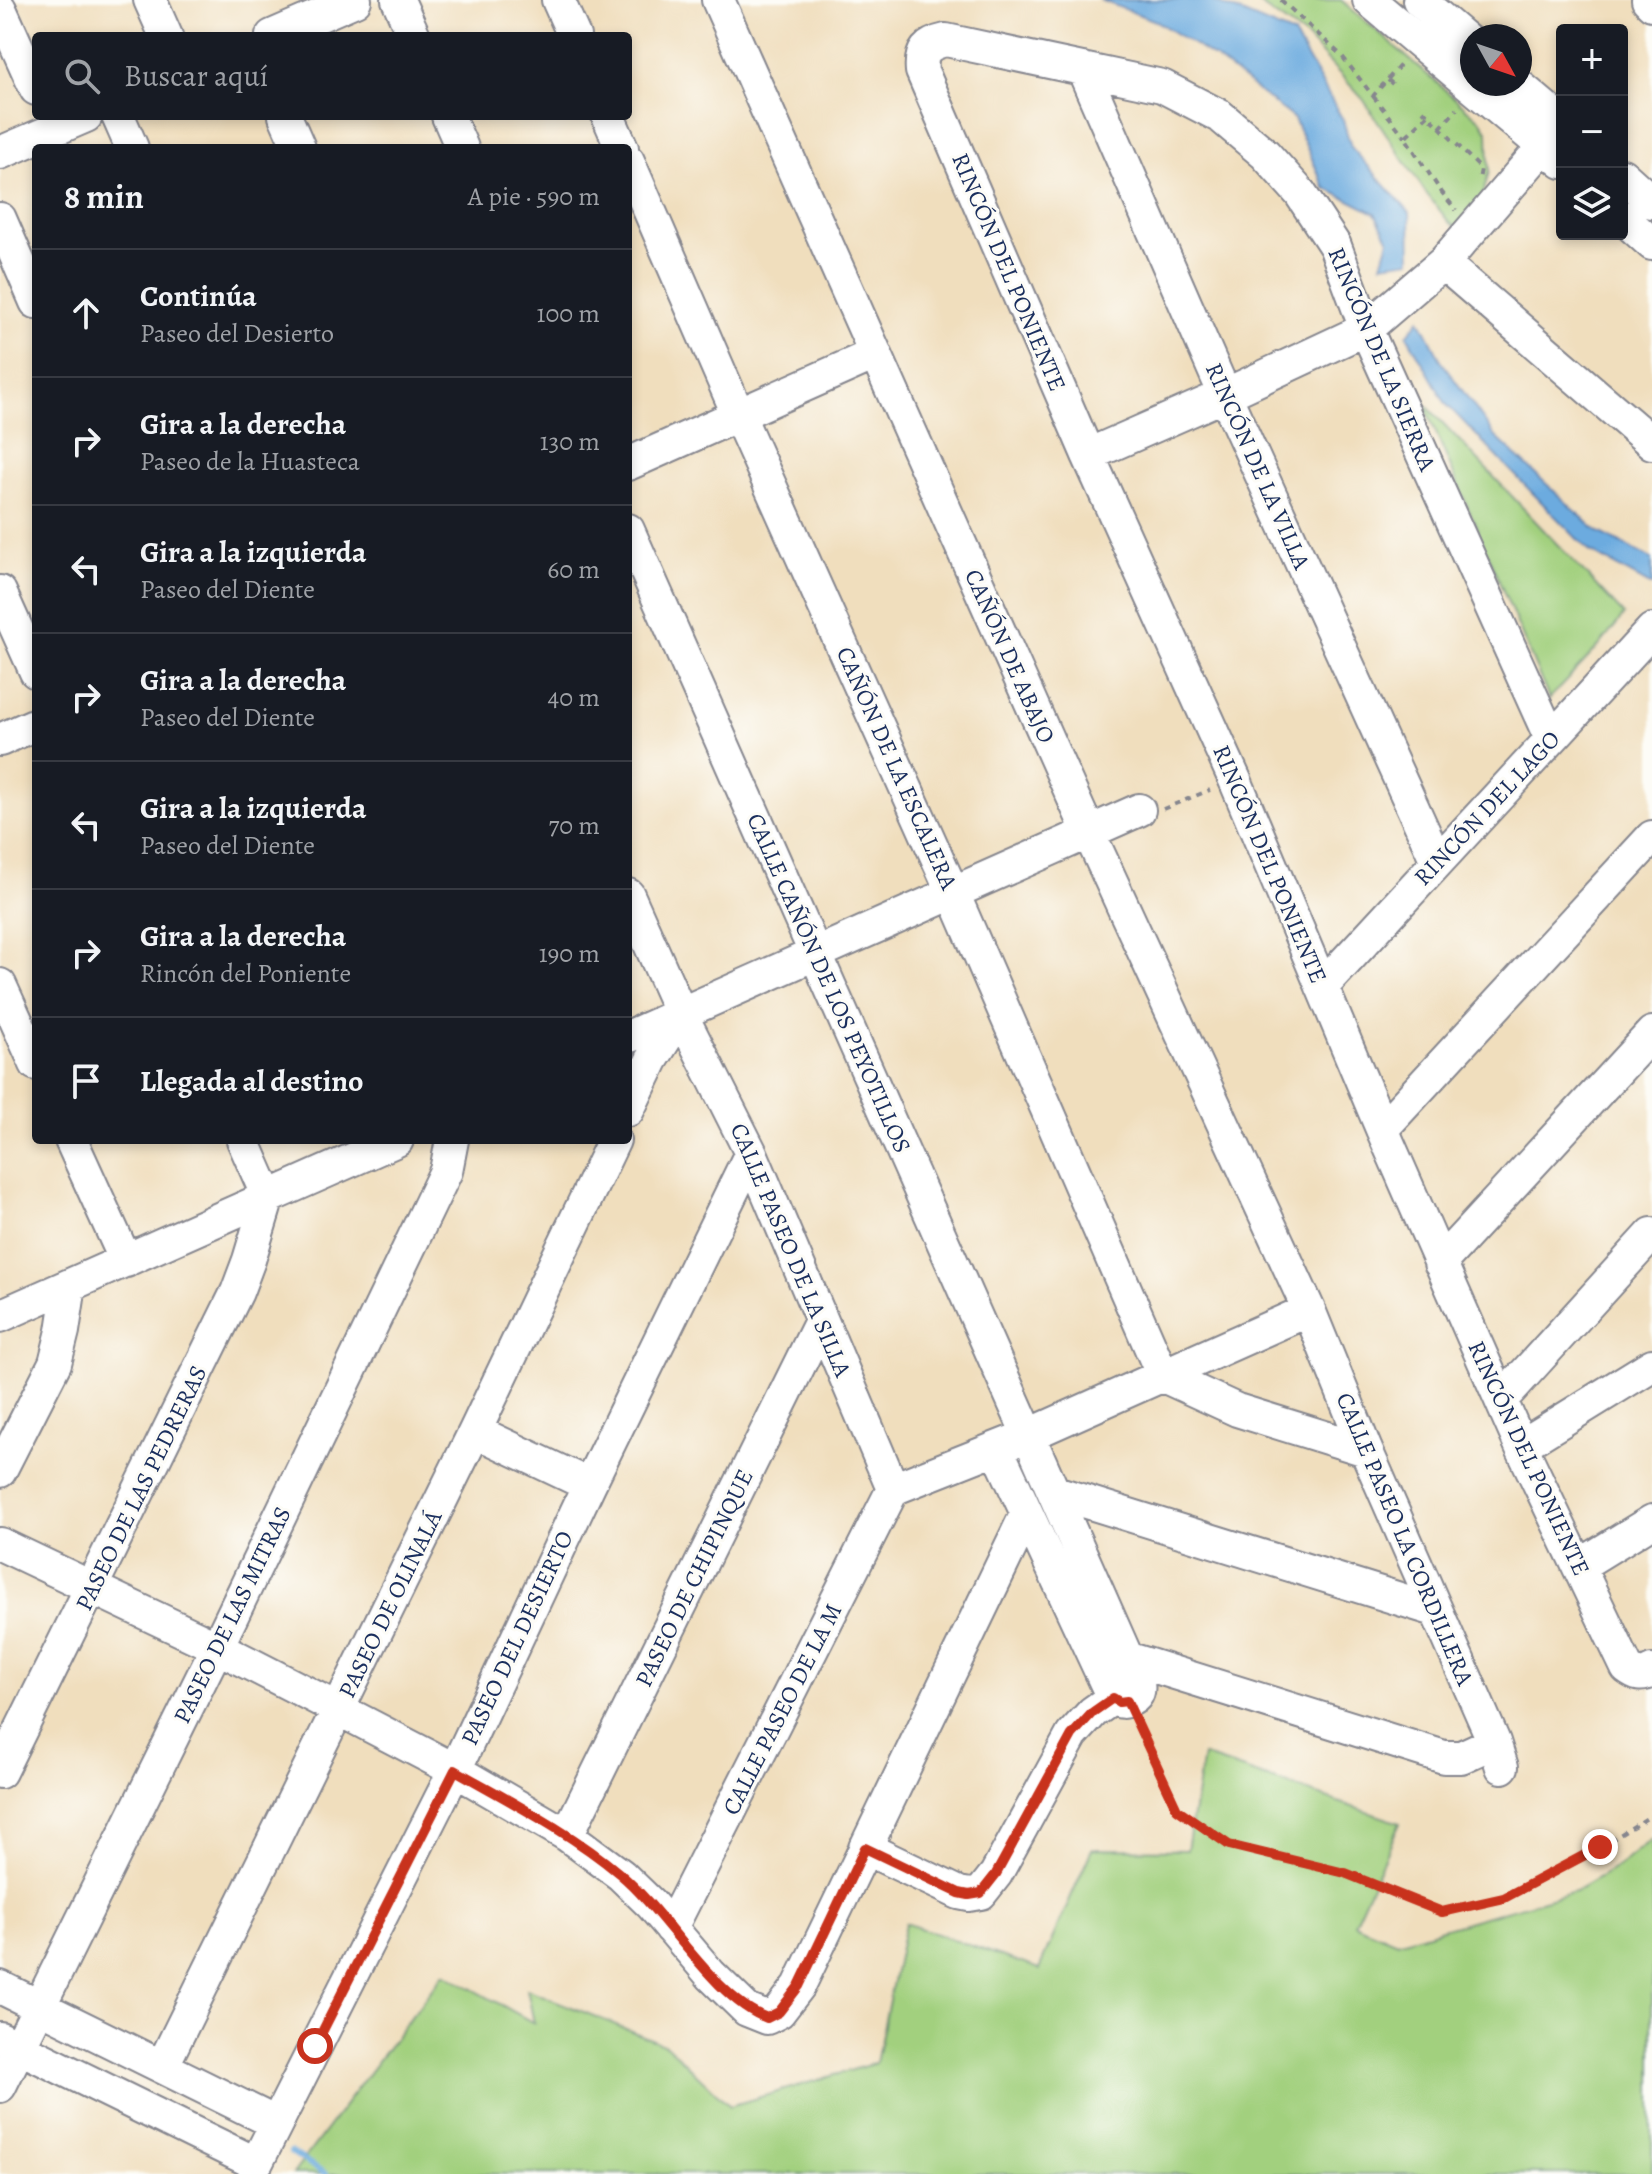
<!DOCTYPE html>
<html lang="es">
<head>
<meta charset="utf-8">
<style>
	:root { --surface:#171b24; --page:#242831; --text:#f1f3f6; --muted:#9ea1a6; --line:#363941 }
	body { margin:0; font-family:Alegreya,serif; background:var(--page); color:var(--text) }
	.controls { position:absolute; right:24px; top:24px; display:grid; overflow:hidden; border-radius:8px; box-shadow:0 4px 12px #0003 }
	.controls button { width:72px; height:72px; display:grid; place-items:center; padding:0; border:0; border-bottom:2px solid var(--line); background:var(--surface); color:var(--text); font:40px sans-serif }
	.compass { position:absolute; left:1460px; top:24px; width:72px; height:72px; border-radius:50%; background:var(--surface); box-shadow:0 4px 12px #0003; rotate:130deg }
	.stop { position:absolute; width:24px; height:24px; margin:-18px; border:6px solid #c8321e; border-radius:50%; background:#fff }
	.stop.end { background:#c8321e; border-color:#fff; box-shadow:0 2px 8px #0008 }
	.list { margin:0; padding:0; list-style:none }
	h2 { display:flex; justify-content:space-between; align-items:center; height:104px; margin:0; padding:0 32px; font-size:34px }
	h2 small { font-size:26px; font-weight:400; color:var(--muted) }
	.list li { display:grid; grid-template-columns:52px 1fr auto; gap:24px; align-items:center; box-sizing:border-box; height:128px; padding:0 32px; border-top:2px solid var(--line) }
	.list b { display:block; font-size:30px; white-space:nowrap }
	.list p { margin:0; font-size:26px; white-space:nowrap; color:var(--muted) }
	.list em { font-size:26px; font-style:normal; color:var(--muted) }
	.icon { flex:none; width:44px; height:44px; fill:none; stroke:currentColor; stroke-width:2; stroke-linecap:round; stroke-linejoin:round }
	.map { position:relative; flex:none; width:1652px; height:2174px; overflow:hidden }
	.search { position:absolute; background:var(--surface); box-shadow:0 4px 12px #0003; left:32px; top:32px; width:600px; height:88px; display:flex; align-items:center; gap:20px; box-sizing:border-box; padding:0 28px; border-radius:8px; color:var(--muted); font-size:30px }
	.panel { position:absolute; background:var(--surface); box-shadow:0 4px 12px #0003; left:32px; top:144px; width:600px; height:1000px; border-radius:8px }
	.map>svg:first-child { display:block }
	.green { fill:#a2d07e; stroke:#5e806e; stroke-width:2 }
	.water { fill:#6cabdf; stroke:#446d9e; stroke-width:2 }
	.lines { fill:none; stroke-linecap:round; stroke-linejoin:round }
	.stream { stroke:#6cabdf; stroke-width:6 }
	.minor-casing { stroke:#86868e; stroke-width:36 }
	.path { stroke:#86868e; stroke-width:4; stroke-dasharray:6 6; stroke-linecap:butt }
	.minor { stroke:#fff; stroke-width:32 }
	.route { stroke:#c8321e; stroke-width:10 }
	.labels { text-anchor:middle; stroke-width:6; stroke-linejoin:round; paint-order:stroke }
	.street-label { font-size:24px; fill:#1b2f5e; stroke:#fdfcf7 }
</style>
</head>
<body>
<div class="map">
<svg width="1652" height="2174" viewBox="0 0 1652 2174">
	<rect width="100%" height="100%" fill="#fdfcf7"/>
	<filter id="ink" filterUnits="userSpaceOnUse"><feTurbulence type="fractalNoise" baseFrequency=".0125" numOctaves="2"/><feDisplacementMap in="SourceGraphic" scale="16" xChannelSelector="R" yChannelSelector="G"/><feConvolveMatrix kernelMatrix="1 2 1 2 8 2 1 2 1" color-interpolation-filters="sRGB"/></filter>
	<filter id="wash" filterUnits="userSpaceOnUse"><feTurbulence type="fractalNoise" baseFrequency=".006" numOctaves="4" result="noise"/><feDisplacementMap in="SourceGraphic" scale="32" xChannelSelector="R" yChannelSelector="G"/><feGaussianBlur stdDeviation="1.8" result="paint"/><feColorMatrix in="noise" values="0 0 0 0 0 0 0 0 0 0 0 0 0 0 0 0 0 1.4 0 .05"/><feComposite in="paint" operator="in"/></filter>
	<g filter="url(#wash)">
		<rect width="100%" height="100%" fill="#f0debd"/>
		<!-- green -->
		<path class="green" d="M1253,0H1341L1481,121L1488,132L1489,171L1483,196L1457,228L1449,222L1426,193L1363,99L1306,37Z
			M1423,402L1624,615L1600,645L1549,699Z
			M1203,1756L1400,1823L1354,1924L1397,1942L1575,1891L1618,1866L1652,1839V2174H293L444,1973L534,2023L527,1989L666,2045L730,2106L876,2063L905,1923L1039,1969L1092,1849L1187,1850Z"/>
		<!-- water -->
		<path class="water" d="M1100,0H1211L1294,35L1343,120L1351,147L1410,213L1411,260L1382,264L1389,240L1375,213L1325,188L1294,119L1218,60L1156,21Z
			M1420,319L1442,362L1495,436L1597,531L1652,559V586L1589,551L1446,404L1407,335Z"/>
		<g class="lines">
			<!-- stream -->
			<path class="stream" d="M291,2152L326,2174"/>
		</g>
	</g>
	<g filter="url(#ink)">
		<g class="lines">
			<defs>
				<path id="minor" d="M150,0L166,36
					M398,0L414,36
					M558,0L574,36
					M718,0L1089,833L1309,1310L1366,1450L1494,1742L1502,1767
					M1369,0L1562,162
					M1419,0L1472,45
					M1648,0L1652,4
					M0,9L36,89
					M272,36L355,0
					M1083,69L1225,395L1437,861
					M1517,84L1562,122
					M118,116L132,148
					M285,116L299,148
					M448,116L462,148
					M608,116L622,148
					M0,153L86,116
					M628,161L738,414L953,893L1163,1376L1237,1410L1366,1450
					M1622,175L1652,202
					M1622,217L1652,244
					M0,219L36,302
					M1443,263L1652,443
					M1088,455L1225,395L1366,329L1443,263L1562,125
					M628,464L875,354
					M628,530L1127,1658C1132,1669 1147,1691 1132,1699C1124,1703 1120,1703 1113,1698L997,1449
					M0,592L36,672
					M1551,739L1366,329L1335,246L1300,193L1265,154L1220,116L1162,86L946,40C927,44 920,51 922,71L1088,455L1235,780L1382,1129L1521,1446L1627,1668C1636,1675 1642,1677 1652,1671
					M0,740L36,724
					M628,895L681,1014L751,1153L893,1489
					M0,985L36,1064
					M1322,987L1652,630
					M628,1037L1139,810
					M628,1110L652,1060L681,1014
					M1382,1129L1652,837
					M71,1140L126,1261
					M1440,1263L1652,1033
					M0,1316L397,1140
					M1501,1400L1652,1234
					M475,1431L589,1485
					M1521,1446L1652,1365
					M0,1471L55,1363L63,1331L70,1285
					M893,1489L1029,1435L1309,1310
					M1055,1492L1435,1610
					M0,1544L217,1647L338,1709L455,1770L567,1835L621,1875L651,1904L711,1975L747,2010L767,2018L779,2012L799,1986L1026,1515
					M1579,1566L1652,1521
					M1127,1658L1444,1757H1461L1494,1742
					M0,1772L237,1292L249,1260L268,1197L243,1140
					M567,1835L821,1321
					M865,1848L959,1893L969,1895L981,1893L996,1874L1072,1735L1093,1712L1113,1698
					M671,1928L893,1489
					M0,1987L276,2123
					M0,2038L251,2161L257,2162L455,1770L589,1485L751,1153
					M162,2067L475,1431L614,1140
					M0,2086L217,1647L446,1171L452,1140"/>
			</defs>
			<!-- minor casing -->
			<use href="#minor" class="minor-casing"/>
			<!-- path -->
			<path class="path" d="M1281,0L1342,56L1373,96L1402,63
				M1388,80L1397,88
				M1373,96L1405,137
				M1423,110L1481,169L1479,180
				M1428,115L1405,137L1440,190L1456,210
				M1440,128L1457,109
				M1163,809L1210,790
				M1138,1725L1177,1809L1229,1845L1345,1873L1442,1912L1504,1898L1600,1847L1652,1815"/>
			<!-- minor -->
			<use href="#minor" class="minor"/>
		</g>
	</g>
	<g class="lines" filter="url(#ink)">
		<!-- route -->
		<path class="route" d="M315,2046L455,1770C511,1802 570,1832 620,1874C666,1912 714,1999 767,2018L779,2012L799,1986L865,1848L959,1893L969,1895L981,1893L996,1874L1072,1735L1093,1712L1113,1698L1119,1702L1127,1701L1177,1809L1229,1845L1345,1873L1442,1912L1504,1898L1600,1847"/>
	</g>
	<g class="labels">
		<!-- street labels -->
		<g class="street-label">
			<text transform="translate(1009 272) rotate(67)" y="8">RINCÓN DEL PONIENTE</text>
			<text transform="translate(1382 359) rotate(67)" y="8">RINCÓN DE LA SIERRA</text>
			<text transform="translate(1258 466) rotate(66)" y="8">RINCÓN DE LA VILLA</text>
			<text transform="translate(1010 656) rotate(66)" y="8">CAÑÓN DE ABAJO</text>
			<text transform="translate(897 768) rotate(66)" y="8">CAÑÓN DE LA ESCALERA</text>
			<text transform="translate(1487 808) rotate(-47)" y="8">RINCÓN DEL LAGO</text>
			<text transform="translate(1270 864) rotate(67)" y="8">RINCÓN DEL PONIENTE</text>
			<text transform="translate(829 983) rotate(66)" y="8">CALLE CAÑÓN DE LOS PEYOTILLOS</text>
			<text transform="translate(791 1250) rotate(67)" y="8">CALLE PASEO DE LA SILLA</text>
			<text transform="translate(1529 1458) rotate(65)" y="8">RINCÓN DEL PONIENTE</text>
			<text transform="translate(141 1488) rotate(-64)" y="8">PASEO DE LAS PEDRERAS</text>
			<text transform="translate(1405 1539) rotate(67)" y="8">CALLE PASEO LA CORDILLERA</text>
			<text transform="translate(694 1578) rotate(-64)" y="8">PASEO DE CHIPINQUE</text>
			<text transform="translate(390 1604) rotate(-64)" y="8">PASEO DE OLINALÁ</text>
			<text transform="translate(232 1615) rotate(-64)" y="8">PASEO DE LAS MITRAS</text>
			<text transform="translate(517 1638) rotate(-65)" y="8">PASEO DEL DESIERTO</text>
			<text transform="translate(782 1709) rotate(-63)" y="8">CALLE PASEO DE LA M</text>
		</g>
	</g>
</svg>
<div class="controls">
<button>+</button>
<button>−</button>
<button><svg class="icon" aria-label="layers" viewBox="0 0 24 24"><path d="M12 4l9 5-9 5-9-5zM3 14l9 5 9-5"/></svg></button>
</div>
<svg class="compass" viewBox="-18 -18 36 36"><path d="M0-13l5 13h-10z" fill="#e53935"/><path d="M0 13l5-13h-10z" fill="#9ea1a6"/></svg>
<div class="stop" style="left:315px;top:2046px"></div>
<div class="stop end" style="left:1600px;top:1847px"></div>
<div class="search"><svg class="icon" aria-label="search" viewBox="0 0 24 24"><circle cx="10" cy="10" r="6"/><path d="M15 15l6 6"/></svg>Buscar aquí</div>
<section class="panel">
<h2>8 min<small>A pie · 590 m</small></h2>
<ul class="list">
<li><svg class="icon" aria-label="ahead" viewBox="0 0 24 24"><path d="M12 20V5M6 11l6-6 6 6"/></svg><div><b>Continúa</b><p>Paseo del Desierto</p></div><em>100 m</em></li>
<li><svg class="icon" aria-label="right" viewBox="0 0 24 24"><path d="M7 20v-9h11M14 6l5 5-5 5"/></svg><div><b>Gira a la derecha</b><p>Paseo de la Huasteca</p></div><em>130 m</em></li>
<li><svg class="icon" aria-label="left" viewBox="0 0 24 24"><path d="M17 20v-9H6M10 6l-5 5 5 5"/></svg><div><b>Gira a la izquierda</b><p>Paseo del Diente</p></div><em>60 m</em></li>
<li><svg class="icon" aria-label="right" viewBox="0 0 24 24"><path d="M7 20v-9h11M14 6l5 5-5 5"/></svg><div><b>Gira a la derecha</b><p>Paseo del Diente</p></div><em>40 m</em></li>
<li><svg class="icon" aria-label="left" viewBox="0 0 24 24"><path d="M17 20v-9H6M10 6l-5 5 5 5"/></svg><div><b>Gira a la izquierda</b><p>Paseo del Diente</p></div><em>70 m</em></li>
<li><svg class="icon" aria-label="right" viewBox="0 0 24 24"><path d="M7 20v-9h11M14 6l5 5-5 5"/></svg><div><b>Gira a la derecha</b><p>Rincón del Poniente</p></div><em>190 m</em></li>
<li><svg class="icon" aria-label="arrive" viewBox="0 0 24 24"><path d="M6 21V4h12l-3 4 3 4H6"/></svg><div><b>Llegada al destino</b></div></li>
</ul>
</section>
</div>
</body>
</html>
